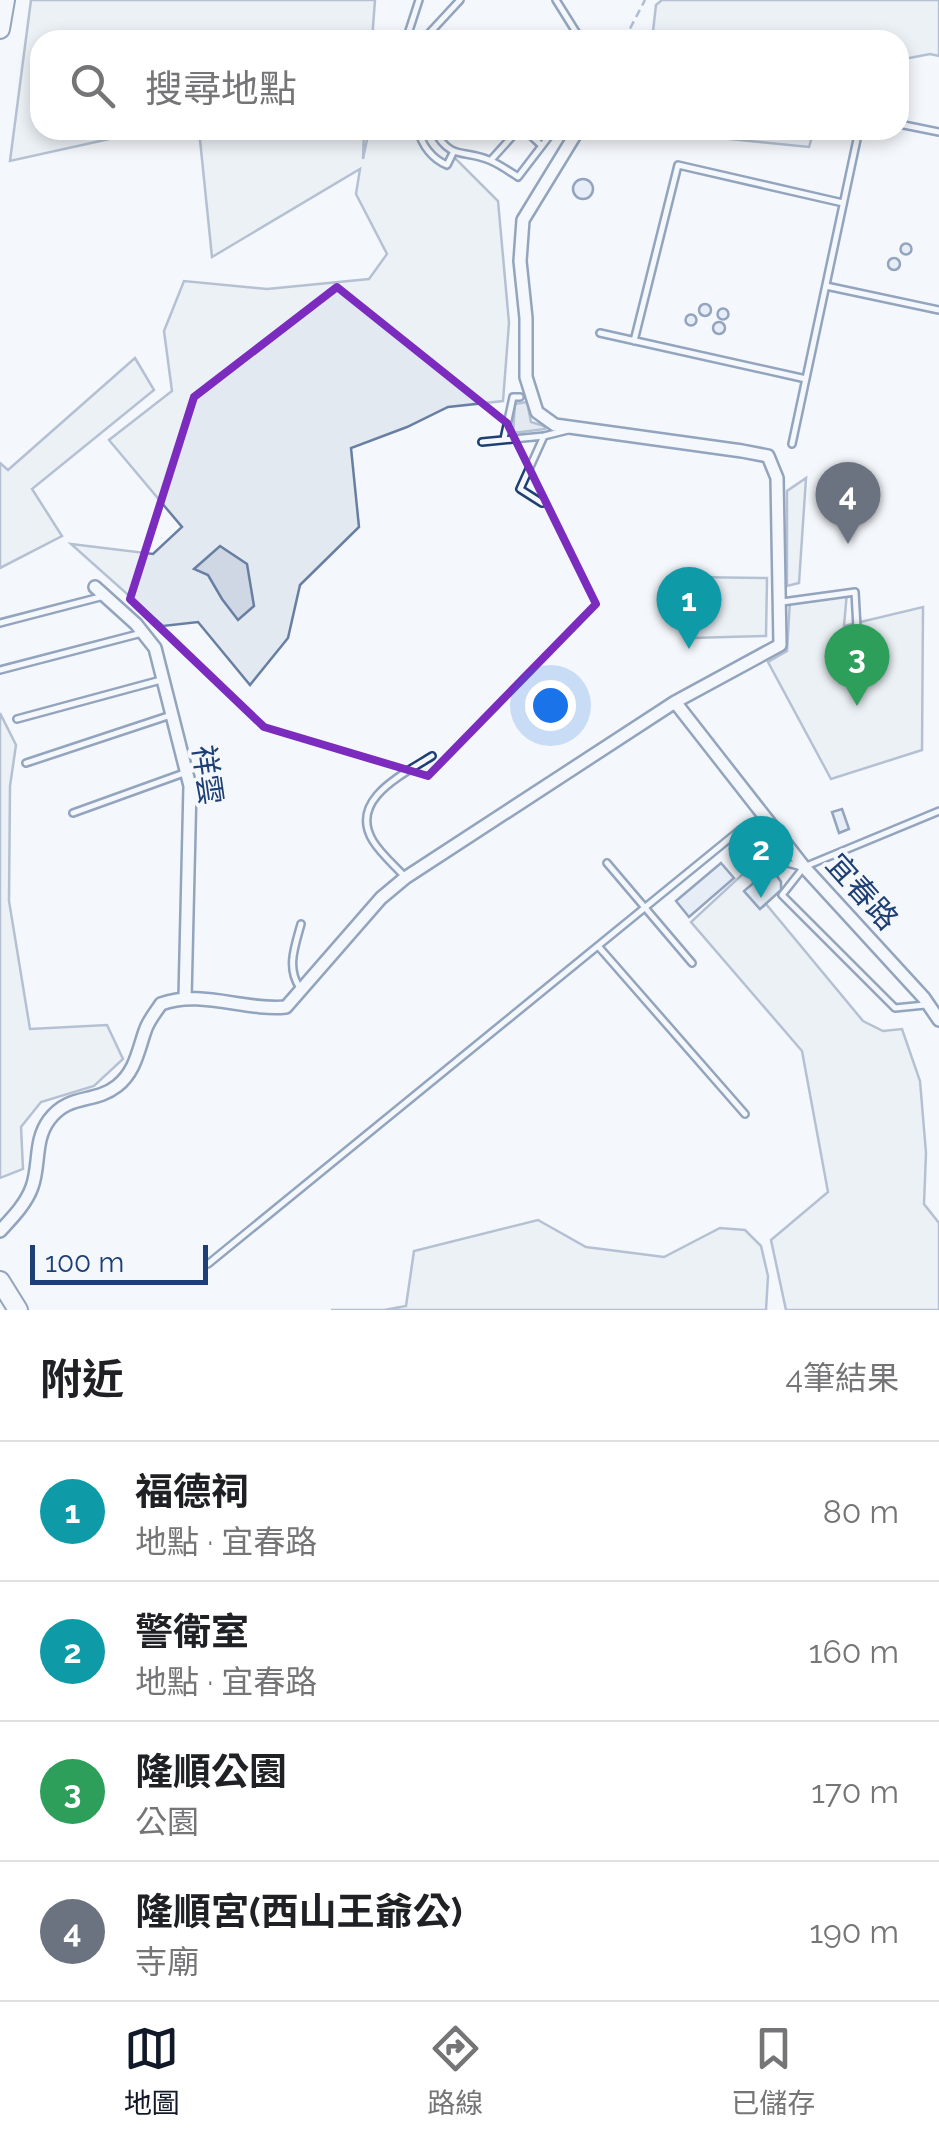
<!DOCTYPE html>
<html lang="zh-TW">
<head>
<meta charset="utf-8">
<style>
	:root { --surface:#fff; --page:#f2f2f2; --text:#202124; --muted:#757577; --line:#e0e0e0; --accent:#111827 }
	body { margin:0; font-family:Raleway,"Noto Sans TC",sans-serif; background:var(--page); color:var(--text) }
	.scale { position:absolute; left:30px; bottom:25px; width:178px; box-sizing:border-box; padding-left:10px; border:5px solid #1d3f73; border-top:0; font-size:28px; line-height:35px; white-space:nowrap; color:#1d3f73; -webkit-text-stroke:8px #f4f7fb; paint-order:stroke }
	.you { position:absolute; left:550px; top:705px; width:35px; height:35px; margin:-25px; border:8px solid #fff; border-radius:50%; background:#1a73e8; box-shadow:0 0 0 15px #1a73e833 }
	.badge { display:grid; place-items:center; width:65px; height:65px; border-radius:50%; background:var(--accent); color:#fff; font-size:32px; font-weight:700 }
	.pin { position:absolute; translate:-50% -82px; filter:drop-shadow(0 2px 5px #0008) }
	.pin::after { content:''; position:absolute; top:52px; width:35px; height:30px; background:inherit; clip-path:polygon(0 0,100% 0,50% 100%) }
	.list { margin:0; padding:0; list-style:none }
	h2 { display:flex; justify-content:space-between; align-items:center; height:130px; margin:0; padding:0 40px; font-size:42px }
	h2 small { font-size:32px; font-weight:400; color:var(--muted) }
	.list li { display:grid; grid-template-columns:65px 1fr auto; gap:30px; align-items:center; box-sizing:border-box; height:140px; padding:0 40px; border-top:2px solid var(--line) }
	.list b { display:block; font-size:38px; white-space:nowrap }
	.list p { margin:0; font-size:32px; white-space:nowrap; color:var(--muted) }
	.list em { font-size:32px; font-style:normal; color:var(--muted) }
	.icon { flex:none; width:55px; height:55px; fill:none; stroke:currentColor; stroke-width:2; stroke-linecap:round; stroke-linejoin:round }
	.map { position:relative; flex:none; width:939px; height:1310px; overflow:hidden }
	.search { position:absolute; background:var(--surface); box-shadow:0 5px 15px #0003; left:30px; right:30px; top:30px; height:110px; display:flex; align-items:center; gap:25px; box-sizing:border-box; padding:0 35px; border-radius:30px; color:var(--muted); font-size:38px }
	.sheet { height:690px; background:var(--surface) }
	nav { display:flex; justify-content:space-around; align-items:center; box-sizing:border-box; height:140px; border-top:2px solid var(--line); background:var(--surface); font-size:28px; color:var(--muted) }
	nav a { display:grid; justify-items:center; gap:5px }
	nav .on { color:var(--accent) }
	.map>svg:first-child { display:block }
	.green { fill:#e3e9f0; stroke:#687fa3; stroke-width:2.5 }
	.parking { fill:#e3e8f0; stroke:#687fa3; stroke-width:2.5 }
	.water { fill:#cfd7e4; stroke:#687fa3; stroke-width:2.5 }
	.building { fill:#d5e0f0; stroke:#1d3f73; stroke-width:2.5 }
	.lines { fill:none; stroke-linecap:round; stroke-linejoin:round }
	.lane-casing { stroke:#1d3f73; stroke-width:10 }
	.street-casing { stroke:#1d3f73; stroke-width:16 }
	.primary-casing { stroke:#1d3f73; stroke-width:22 }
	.path { stroke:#5e769c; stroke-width:2.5; stroke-dasharray:8 5; stroke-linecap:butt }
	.lane { stroke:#f4f7fb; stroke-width:5 }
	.street { stroke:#f4f7fb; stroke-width:11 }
	.primary { stroke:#f4f7fb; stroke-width:18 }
	.marked { fill:none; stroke:#7b2cbf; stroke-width:8; stroke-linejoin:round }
	.labels { text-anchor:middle; stroke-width:8; stroke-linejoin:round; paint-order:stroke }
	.street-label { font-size:30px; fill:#1d3f73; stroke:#f4f7fb }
</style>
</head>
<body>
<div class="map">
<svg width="939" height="1310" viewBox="0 0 939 1310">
	<rect width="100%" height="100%" fill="#f4f7fb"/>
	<!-- green -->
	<path class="green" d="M31,0H375L372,40H40V130H150L10,161Z
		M662,0H939V56L930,54L899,60V40H652L656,5Z
		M199,130H364L363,159L369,130H427L498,201L509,323L503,401L448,407L407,427L351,448L359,527L300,585L288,638L250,685L198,622L163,626L71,544L153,554L182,527L109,440L172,391L164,331L184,281L267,289L369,279L387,254L356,194L360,169L212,257Z
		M642,130H814L809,147Z
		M135,358L154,390L32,489L62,536L0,568V463L8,470Z
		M847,592L844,626L923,607L922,750L831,779L768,662L787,651L790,600Z
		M0,713L16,745L10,786L9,901L30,1029L107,1025L123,1059L94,1086L41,1102L21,1127L23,1169L0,1178Z
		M538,1220L586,1247L664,1257L720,1228L745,1230L761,1246L768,1276L766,1310H331H384L406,1306L414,1251Z"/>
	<!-- parking -->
	<path class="parking" d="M806,478L799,583L787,586V491Z
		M689,577L767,578L766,636L691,638Z
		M746,871L755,882L745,892L760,909L766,904L863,1021L883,1031L902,1029L920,1081L926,1153L924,1204L939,1223V1310H786L771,1240L828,1192L802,1051L691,922Z"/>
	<!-- water -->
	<path class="water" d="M527,402L531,422L544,426L545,429L513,433L515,404Z
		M220,546L247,564L254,606L238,620L222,599L208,575L194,569Z"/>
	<!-- building -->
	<path class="building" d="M573 189a10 10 0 1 1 20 0a10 10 0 1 1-20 0Z
		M900.5 249a5.5 5.5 0 1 1 11 0a5.5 5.5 0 1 1-11 0Z
		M888 264a6 6 0 1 1 12 0a6 6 0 1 1-12 0Z
		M699 310a6 6 0 1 1 12 0a6 6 0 1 1-12 0Z
		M717.5 314a5.5 5.5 0 1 1 11 0a5.5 5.5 0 1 1-11 0Z
		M685.5 320a5.5 5.5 0 1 1 11 0a5.5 5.5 0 1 1-11 0Z
		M713 328a6 6 0 1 1 12 0a6 6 0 1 1-12 0Z
		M842,809L849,829L839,833L832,812Z
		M721,863L734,878L689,917L676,901Z
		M764,874L777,876L781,882V890L760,909L744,891Z"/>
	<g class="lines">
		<defs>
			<path id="lane" d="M556,0L581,40
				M406,40L419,0
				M423,40L460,0
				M899,124L939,132
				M418,130C422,145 432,159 447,165L453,153
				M434,130C451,161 463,149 489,160C499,164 509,171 518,177L554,130
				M525,130L541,145
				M491,160L518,130
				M826,286L939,310
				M600,333L806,379
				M634,341L678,165L843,203
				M504,439L513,397H520
				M482,442L544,436
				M792,444L859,130
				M542,503L520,489L544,436L568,430
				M782,602L855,592L857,628
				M0,623L104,596
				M0,670L142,633
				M17,719L161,680
				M26,763L171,715
				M73,813L184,773
				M607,863L692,963
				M405,877C395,866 381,854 373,841C348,800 402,775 432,756
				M598,946L745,1114
				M300,988C286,968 295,946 301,924
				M925,1005L895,1008L782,895L804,867L939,811
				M208,1264L740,830L769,858L802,867"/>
			<path id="street" d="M95,587L136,624L155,648L190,786L185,998
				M675,702L804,867L924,998L939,1020
				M0,1231C12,1218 26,1204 32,1187C40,1165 34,1140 49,1120C69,1093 94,1104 117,1086C135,1072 138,1051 145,1031C148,1021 155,1013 161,1004C200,989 245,1011 286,1007L381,898L405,878L675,702L780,645L777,478L768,456L742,451L555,425L537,412L526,377V318L520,261L523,220L578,130"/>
			<path id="primary" d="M0,29L5,0
				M0,1281L18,1310"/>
		</defs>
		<!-- lane casing -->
		<use href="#lane" class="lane-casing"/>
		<!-- street casing -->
		<use href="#street" class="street-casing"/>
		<!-- primary casing -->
		<use href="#primary" class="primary-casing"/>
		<!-- path -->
		<path class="path" d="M624,40L645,0"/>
		<!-- lane -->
		<use href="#lane" class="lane"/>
		<!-- street -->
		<use href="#street" class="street"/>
		<!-- primary -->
		<use href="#primary" class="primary"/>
	</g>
	<!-- marked area -->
	<path d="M0 0H939V1310H0ZM337,287L507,423L596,604L428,776L264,727L130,599L194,397Z" fill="#f4f7fb" fill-opacity=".55" fill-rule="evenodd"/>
	<path class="marked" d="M337,287L507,423L596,604L428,776L264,727L130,599L194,397Z"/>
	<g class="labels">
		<!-- street labels -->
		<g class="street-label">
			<text transform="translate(207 775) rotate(82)" y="10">祥雲</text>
			<text transform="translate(862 892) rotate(48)" y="10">宜春路</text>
		</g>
	</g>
</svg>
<div class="scale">100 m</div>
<div class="you"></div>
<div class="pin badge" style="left:689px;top:649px;background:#0f9aa8">1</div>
<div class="pin badge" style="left:761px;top:898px;background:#0f9aa8">2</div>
<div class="pin badge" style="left:857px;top:706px;background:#2e9e5b">3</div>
<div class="pin badge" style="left:848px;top:544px;background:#6b7280">4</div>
<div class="search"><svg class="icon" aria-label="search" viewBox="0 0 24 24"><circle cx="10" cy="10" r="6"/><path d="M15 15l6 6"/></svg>搜尋地點</div>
</div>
<section class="sheet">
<h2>附近<small>4筆結果</small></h2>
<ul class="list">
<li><span class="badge" style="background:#0f9aa8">1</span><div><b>福德祠</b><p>地點 · 宜春路</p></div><em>80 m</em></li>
<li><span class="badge" style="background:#0f9aa8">2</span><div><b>警衛室</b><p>地點 · 宜春路</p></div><em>160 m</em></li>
<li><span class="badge" style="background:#2e9e5b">3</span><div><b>隆順公園</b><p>公園</p></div><em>170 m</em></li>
<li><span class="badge" style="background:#6b7280">4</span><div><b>隆順宮(西山王爺公)</b><p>寺廟</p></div><em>190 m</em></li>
</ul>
</section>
<nav>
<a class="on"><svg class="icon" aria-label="map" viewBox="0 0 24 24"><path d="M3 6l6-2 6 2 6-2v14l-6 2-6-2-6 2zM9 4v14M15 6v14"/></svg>地圖</a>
<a><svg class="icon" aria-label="directions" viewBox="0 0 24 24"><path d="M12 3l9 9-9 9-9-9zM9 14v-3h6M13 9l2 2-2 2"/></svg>路線</a>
<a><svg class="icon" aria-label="saved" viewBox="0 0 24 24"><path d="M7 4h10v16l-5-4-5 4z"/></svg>已儲存</a>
</nav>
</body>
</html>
